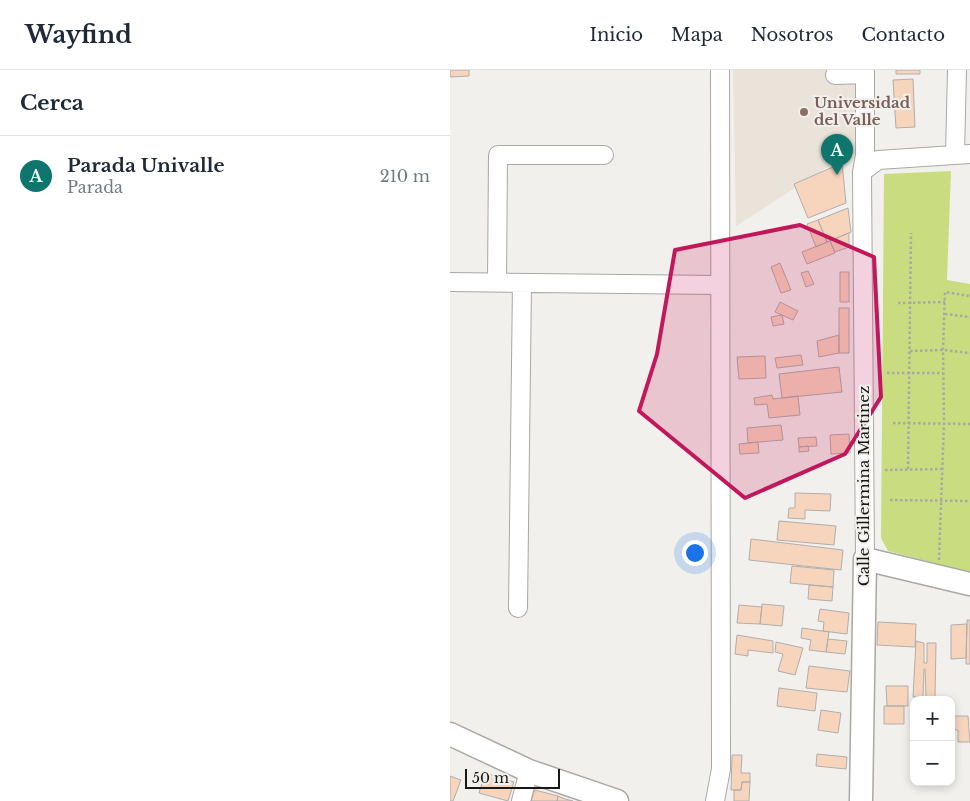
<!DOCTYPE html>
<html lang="es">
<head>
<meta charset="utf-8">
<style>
	:root { --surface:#fff; --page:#f6f6f7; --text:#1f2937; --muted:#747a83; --line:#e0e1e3; --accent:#0f766e }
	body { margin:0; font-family:"Libre Baskerville",serif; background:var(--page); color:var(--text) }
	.controls { position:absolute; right:15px; bottom:15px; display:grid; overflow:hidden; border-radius:10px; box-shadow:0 2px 8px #0003 }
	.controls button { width:45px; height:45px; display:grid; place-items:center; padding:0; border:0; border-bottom:1px solid var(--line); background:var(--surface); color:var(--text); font:25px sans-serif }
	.scale { position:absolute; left:15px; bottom:12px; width:95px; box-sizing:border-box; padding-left:5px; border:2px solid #191817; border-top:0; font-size:14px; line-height:18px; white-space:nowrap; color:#191817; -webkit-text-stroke:4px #f2f0ed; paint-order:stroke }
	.you { position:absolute; left:244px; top:482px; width:18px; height:18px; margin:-12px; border:4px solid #fff; border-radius:50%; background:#1a73e8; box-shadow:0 0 0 8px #1a73e833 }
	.badge { display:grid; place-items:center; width:32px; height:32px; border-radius:50%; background:var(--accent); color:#fff; font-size:16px; font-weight:700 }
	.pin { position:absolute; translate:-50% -41px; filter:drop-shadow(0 1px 2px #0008) }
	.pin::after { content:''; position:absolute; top:26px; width:18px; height:15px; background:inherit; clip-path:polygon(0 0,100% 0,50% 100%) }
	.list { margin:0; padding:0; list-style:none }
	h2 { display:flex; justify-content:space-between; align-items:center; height:65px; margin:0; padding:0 20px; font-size:21px }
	h2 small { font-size:16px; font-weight:400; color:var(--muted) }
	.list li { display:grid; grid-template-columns:32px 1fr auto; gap:15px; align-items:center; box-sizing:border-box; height:80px; padding:0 20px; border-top:1px solid var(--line) }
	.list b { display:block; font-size:19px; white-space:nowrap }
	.list p { margin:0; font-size:16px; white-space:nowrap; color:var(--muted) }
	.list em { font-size:16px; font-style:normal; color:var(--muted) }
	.map { position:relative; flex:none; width:520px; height:731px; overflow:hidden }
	header { display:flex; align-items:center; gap:30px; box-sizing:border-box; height:70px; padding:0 25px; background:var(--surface); border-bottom:1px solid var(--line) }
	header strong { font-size:24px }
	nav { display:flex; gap:28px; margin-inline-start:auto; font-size:18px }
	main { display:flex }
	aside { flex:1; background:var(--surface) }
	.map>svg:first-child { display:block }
	.built { fill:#eae3da }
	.green { fill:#c9dd80 }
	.building { fill:#f7d5bd; stroke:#b1aeac }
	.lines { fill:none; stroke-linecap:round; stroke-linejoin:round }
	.minor-casing { stroke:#aaa8a5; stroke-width:20 }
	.major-casing { stroke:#aaa8a5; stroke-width:25 }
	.path { stroke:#a9a8a5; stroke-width:2.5; stroke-dasharray:2.5 2.5; stroke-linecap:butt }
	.minor { stroke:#fff; stroke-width:18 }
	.major { stroke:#fff; stroke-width:22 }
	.marked { fill:#c2185b; fill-opacity:0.2; stroke:#c2185b; stroke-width:4; stroke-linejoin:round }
	.education-dot { fill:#8d6e63; stroke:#f2f0ed; stroke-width:2 }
	.labels { text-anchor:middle; stroke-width:4; stroke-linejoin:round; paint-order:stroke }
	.education-label { font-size:15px; font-weight:bold; fill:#785e54; stroke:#f2f0ed; text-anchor:start }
	.street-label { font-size:15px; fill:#191817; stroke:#f2f0ed }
</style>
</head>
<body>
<header>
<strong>Wayfind</strong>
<nav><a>Inicio</a><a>Mapa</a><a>Nosotros</a><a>Contacto</a></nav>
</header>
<main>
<aside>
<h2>Cerca<small></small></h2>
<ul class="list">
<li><span class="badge">A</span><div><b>Parada Univalle</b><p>Parada</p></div><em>210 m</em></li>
</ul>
</aside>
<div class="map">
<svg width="520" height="731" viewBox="0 0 520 731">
	<rect width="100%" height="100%" fill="#f2f0ed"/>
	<!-- built -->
	<path class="built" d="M283,0H424V84H398L286,156Z"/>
	<!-- green -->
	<path class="green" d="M501,101L497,210L520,214V502L438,481L431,468L434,104Z"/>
	<!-- building -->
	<path class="building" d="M0,0H19V6L0,7Z
		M446,0H470V4H446Z
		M463,9L465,57L446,58L443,10Z
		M392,93L396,133L358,148L344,114Z
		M398,138L401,162L377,172L368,150Z
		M368,150L377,172L366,177L357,154Z
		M399,163V177L385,182L380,171Z
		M380,171L385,183L357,194L352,182Z
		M330,193L341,220L331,223L321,197Z
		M358,201L364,214L356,217L351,203Z
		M390,202H399V232H390Z
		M330,232L348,241L343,250L325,242Z
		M389,238H399V283H389Z
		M332,245L334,254L323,256L321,247Z
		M389,265V283L369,287L367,271Z
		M351,285L353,295L327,298L325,288Z
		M315,286L316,308L289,309L287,287Z
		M389,297L392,322L332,328L329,304Z
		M322,325L323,329L348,326L350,345L319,348L317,334L305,335L304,328Z
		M331,355L333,370L298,373L297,358Z
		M399,364L400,383L381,384L380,365Z
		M366,367L367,376L349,377L348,368Z
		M308,372L309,383L290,384L289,374Z
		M358,376L359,381L349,382V377Z
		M345,423L381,424L380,441L355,440V449L338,448L339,438H345Z
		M329,451L386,456L384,475L327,470Z
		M301,469L393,480L391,500L299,490Z
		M342,496L384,500L383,517L340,513Z
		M359,515L383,517L382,531L358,529Z
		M312,534L334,536L332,556L310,554Z
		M289,535L312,537L310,554L287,553Z
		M370,539L399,543L397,564L373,561L374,552L368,551Z
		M517,550H520V594H516Z
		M428,552L466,554L465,577L427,575Z
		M517,554L516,588L501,589V555Z
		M352,558L379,562L376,582L359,580L361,570L351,568Z
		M287,565L323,571V583L298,580V586L285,584Z
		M378,569L397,571L395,584L376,582Z
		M466,571L474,573V593H477V573H486L485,627H476L475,599H474L473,627H463Z
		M326,572L353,578L345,605L328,601L333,584L325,582Z
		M359,596L400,601L397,622L356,618Z
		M436,616H458V636H437Z
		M329,618L367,623L365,641L327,636Z
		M434,636H454V654H434Z
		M371,640L391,643L388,663L368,660Z
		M501,646H518L520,672H508V660H501Z
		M367,684L397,687L396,699L366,696Z
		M282,685H292L291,703H300V712H292L291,720H281Z
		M35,703L64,712L58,731L29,723Z
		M0,706L11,710L3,731H0Z
		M292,712H300L299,731H284V720H291Z
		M85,720L108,726L107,731H81Z
		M108,726L115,729L123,731H107Z"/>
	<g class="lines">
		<defs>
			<path id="minor" d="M385,5L415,4
				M505,84L507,0
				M412,102L428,90L520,84
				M0,212L270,215
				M47,213L48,85H154
				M415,489L412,102L415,85V0
				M68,538L72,213
				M71,731L79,701
				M265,731L271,699L270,0"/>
			<path id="major" d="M0,664L79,701L167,731
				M411,731L415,489L520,514"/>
		</defs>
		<!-- minor casing -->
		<use href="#minor" class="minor-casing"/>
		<!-- major casing -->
		<use href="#major" class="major-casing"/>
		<!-- path -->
		<path class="path" d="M448,233L495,232
			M495,244L520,247
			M460,281L493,280L520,283
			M437,303H493
			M443,353L520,354
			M458,399L461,163
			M435,400L492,399
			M440,430L520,431
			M489,490L494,352L493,280L495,222L520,226"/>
		<!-- minor -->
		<use href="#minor" class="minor"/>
		<!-- major -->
		<use href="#major" class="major"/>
	</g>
	<!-- marked area -->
	<path class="marked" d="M350,155L424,187L431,327L395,384L295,428L189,341L207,284L225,180Z"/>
	<!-- markers -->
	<circle class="education-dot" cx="354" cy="42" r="5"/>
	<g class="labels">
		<!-- education labels -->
		<g class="education-label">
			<text x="364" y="38">Universidad<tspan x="364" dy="17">del Valle</tspan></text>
		</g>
		<!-- street labels -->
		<g class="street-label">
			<text transform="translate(414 416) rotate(-90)" y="5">Calle Gillermina Martinez</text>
		</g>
	</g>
</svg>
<div class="controls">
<button>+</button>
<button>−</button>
</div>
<div class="scale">50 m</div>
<div class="you"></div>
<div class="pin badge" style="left:387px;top:105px">A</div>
</div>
</main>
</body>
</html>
